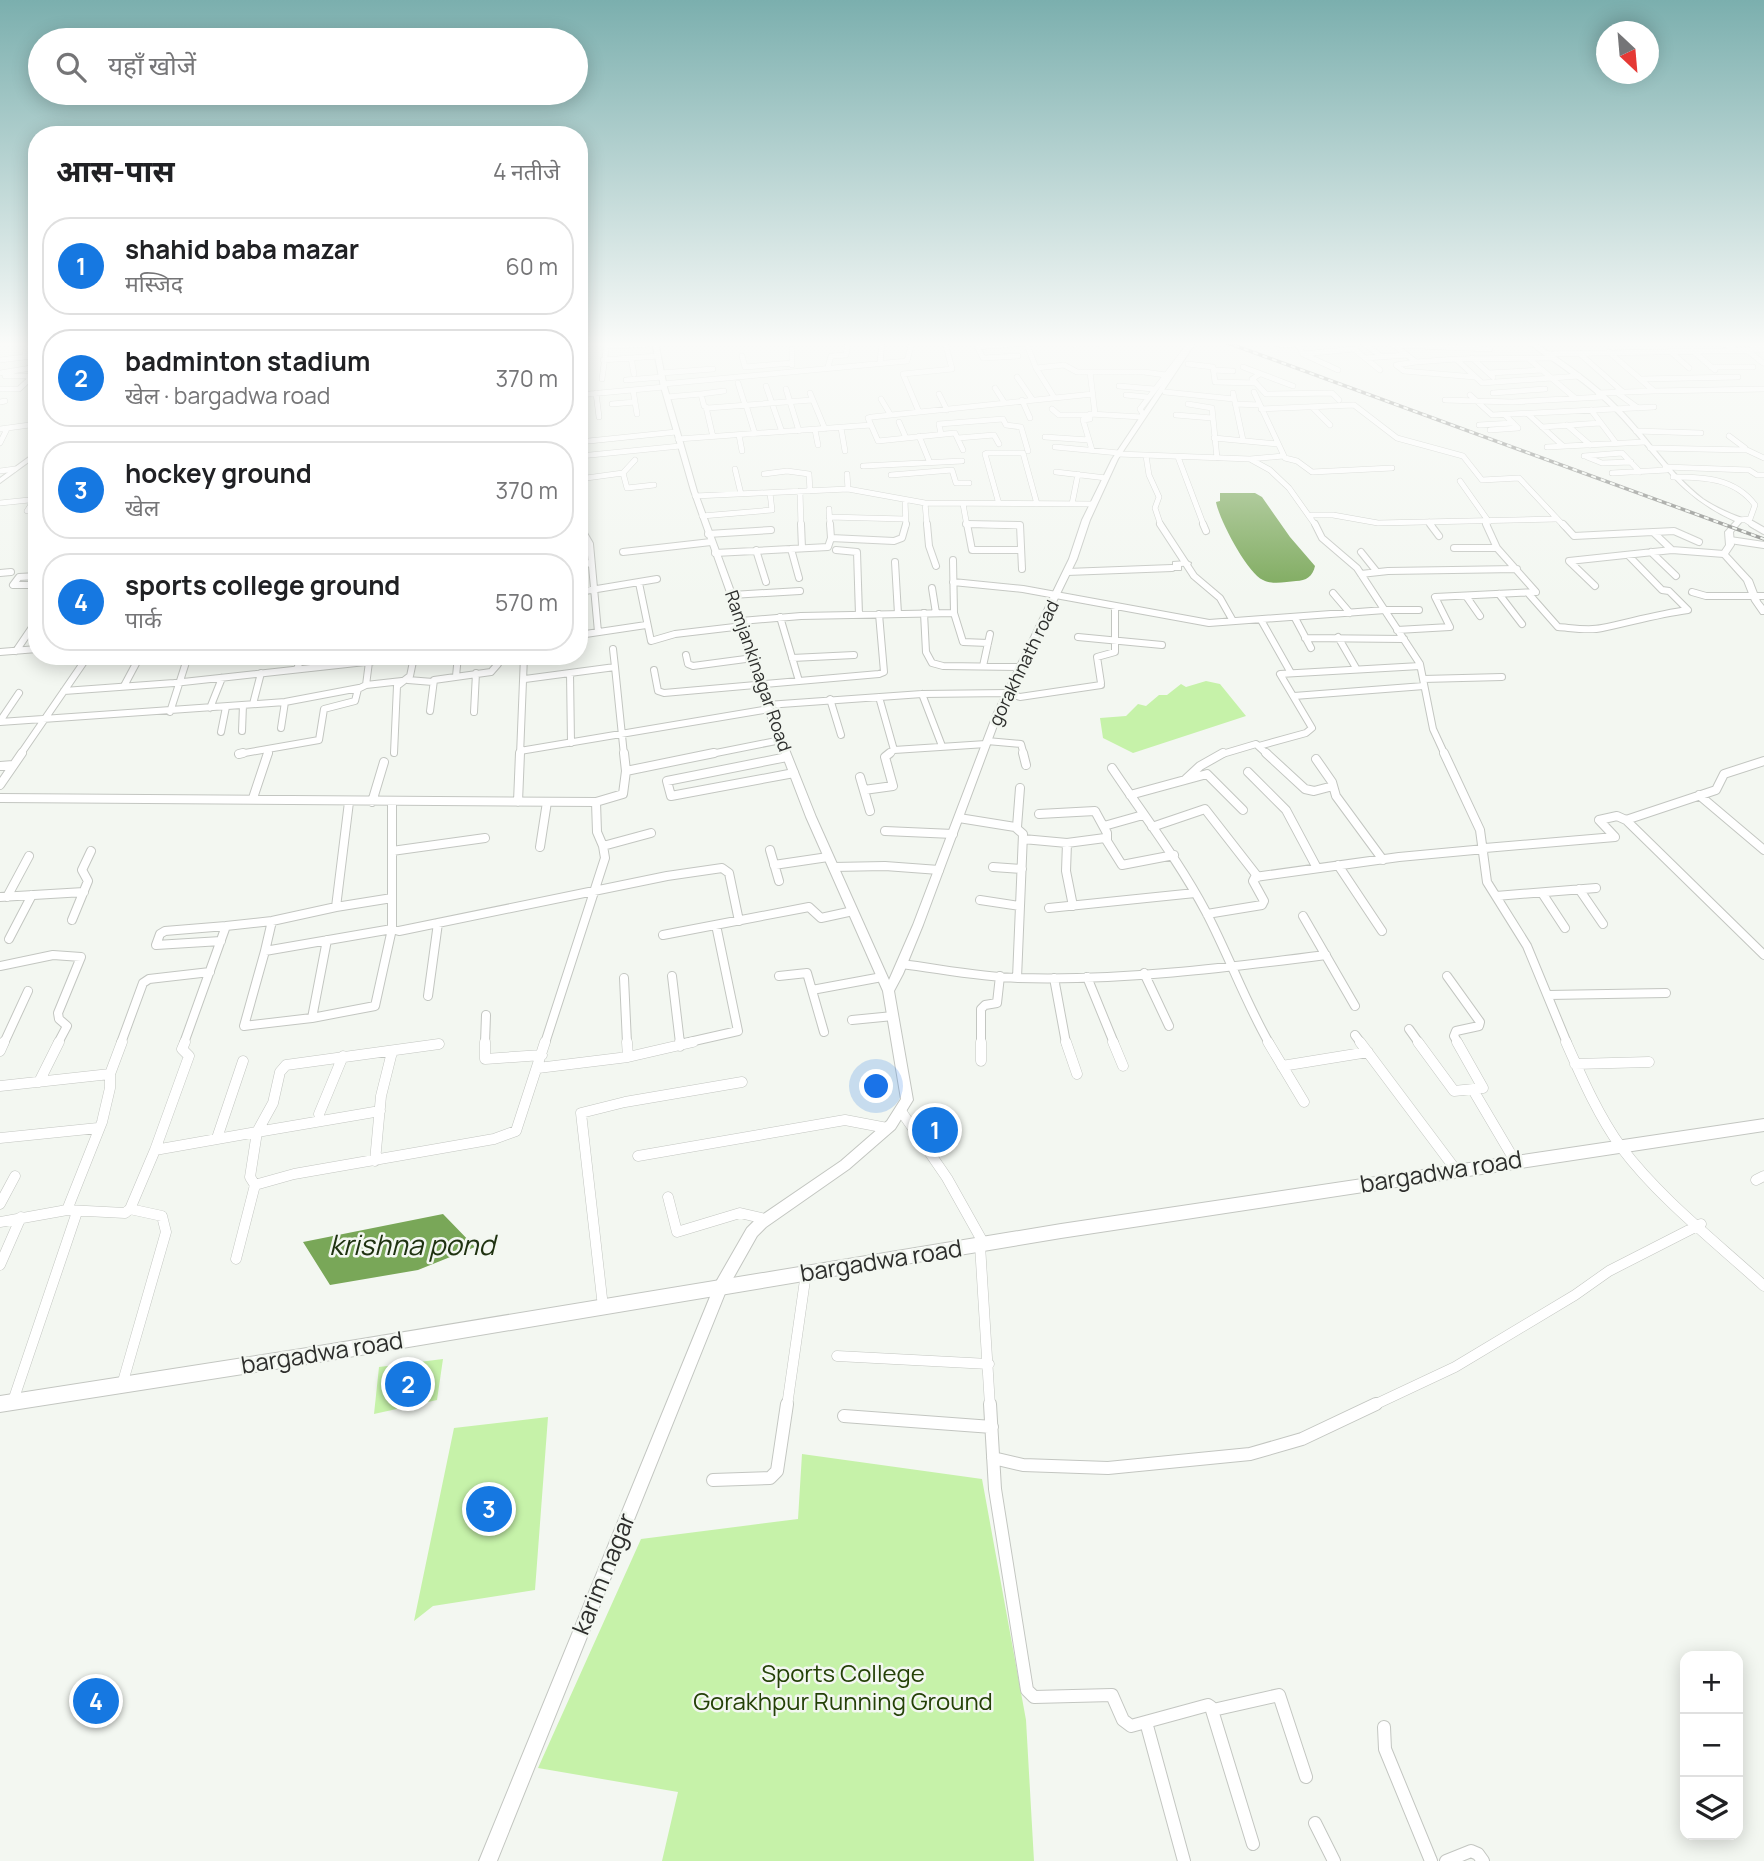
<!DOCTYPE html>
<html lang="hi">
<head>
<meta charset="utf-8">
<style>
	:root { --surface:#fff; --page:#f2f2f2; --text:#202124; --muted:#757577; --line:#e0e0e0; --accent:#1678e1 }
	body { margin:0; font-family:Manrope,"Noto Sans Devanagari",sans-serif; background:var(--page); color:var(--text) }
	.controls { position:absolute; right:21px; bottom:21px; display:grid; overflow:hidden; border-radius:14px; box-shadow:0 4px 18px #0003 }
	.controls button { width:63px; height:63px; display:grid; place-items:center; padding:0; border:0; border-bottom:2px solid var(--line); background:var(--surface); color:var(--text); font:35px sans-serif }
	.compass { position:absolute; left:1596px; top:21px; width:63px; height:63px; border-radius:50%; background:var(--surface); box-shadow:0 4px 18px #0003; rotate:154deg }
	.you { position:absolute; left:877px; top:1087px; width:24px; height:24px; margin:-18px; border:5px solid #fff; border-radius:50%; background:#1a73e8; box-shadow:0 0 0 10px #1a73e833 }
	.badge { display:grid; place-items:center; width:46px; height:46px; border-radius:50%; background:var(--accent); color:#fff; font-size:23px; font-weight:700 }
	.pin { position:absolute; translate:-50% -50%; border:4px solid #fff; box-shadow:0 2px 7px #0006 }
	.list { margin:0; padding:0; list-style:none }
	h2 { display:flex; justify-content:space-between; align-items:center; height:91px; margin:0; padding:0 28px; font-size:30px }
	h2 small { font-size:23px; font-weight:400; color:var(--muted) }
	.list li { display:grid; grid-template-columns:46px 1fr auto; gap:21px; align-items:center; box-sizing:border-box; height:98px; margin:0 14px 14px; padding:0 14px; border:2px solid var(--line); border-radius:28px }
	.list b { display:block; font-size:26px; white-space:nowrap }
	.list p { margin:0; font-size:23px; white-space:nowrap; color:var(--muted) }
	.list em { font-size:23px; font-style:normal; color:var(--muted) }
	.icon { flex:none; width:38px; height:38px; fill:none; stroke:currentColor; stroke-width:2; stroke-linecap:round; stroke-linejoin:round }
	.map { position:relative; flex:none; width:1764px; height:1861px; overflow:hidden }
	.search { position:absolute; background:var(--surface); box-shadow:0 4px 18px #0003; left:28px; top:28px; width:560px; height:77px; display:flex; align-items:center; gap:18px; box-sizing:border-box; padding:0 24px; border-radius:38px; color:var(--muted); font-size:26px }
	.panel { position:absolute; background:var(--surface); box-shadow:0 4px 18px #0003; left:28px; top:126px; width:560px; height:539px; border-radius:28px }
	.map>svg:first-child { display:block }
	.green { fill:#c6f2a9 }
	.water { fill:#79a758 }
	.lines { fill:none; stroke-linecap:round; stroke-linejoin:round }
	.street-far4-casing { stroke:#c3c6c1; stroke-width:6 }
	.street-far3-casing { stroke:#c3c6c1; stroke-width:8 }
	.street-far2-casing { stroke:#c3c6c1; stroke-width:10 }
	.street-far1-casing { stroke:#c3c6c1; stroke-width:11 }
	.street-casing { stroke:#c3c6c1; stroke-width:14 }
	.secondary-casing { stroke:#c3c6c1; stroke-width:2 }
	.primary-casing { stroke:#c3c6c1; stroke-width:2 }
	.street-far4 { stroke:#fff; stroke-width:5 }
	.street-far3 { stroke:#fff; stroke-width:6 }
	.street-far2 { stroke:#fff; stroke-width:8 }
	.street-far1 { stroke:#fff; stroke-width:10 }
	.street { stroke:#fff; stroke-width:12 }
	.secondary { fill:#fff; fill-rule:evenodd }
	.primary { fill:#fff; fill-rule:evenodd }
	.rail-casing { stroke:#828480; stroke-width:3.5 }
	.rail { stroke:#f3f7f1; stroke-width:2; stroke-dasharray:5; stroke-linecap:butt }
	.labels { text-anchor:middle; stroke-width:5; stroke-linejoin:round; paint-order:stroke }
	.far-street-label { font-size:18px; fill:#2d2e2c; stroke:#f3f7f1 }
	.near-street-label { font-size:24px; fill:#2d2e2c; stroke:#f3f7f1 }
	.near-park-label { font-size:24px; fill:#244107; stroke:#f3f7f1 }
	.near-water-label { font-size:28px; font-style:italic; fill:#1e3110; stroke:#f3f7f1 }
</style>
</head>
<body>
<div class="map">
<svg width="1764" height="1861" viewBox="0 0 1764 1861">
	<rect width="100%" height="100%" fill="#f3f7f1"/>
	<!-- green -->
	<path class="green" d="M1206,681L1220,684L1246,716L1133,753L1103,738L1100,718L1126,716L1138,704L1146,706L1159,695H1167L1181,684L1186,687Z
		M443,1359L437,1400L374,1414L379,1367Z
		M548,1417L535,1590L433,1606L414,1621L454,1428Z
		M802,1454L982,1479L1026,1720L1034,1861H662L678,1792L538,1768L641,1539L798,1519Z"/>
	<!-- water -->
	<path class="water" d="M1220,493H1255L1262,497L1290,537L1315,566C1313,576 1306,581 1296,581C1286,582 1272,585 1263,580C1247,573 1219,519 1216,502L1220,501Z
		M443,1214L475,1247L418,1270L330,1285L303,1242Z"/>
	<g class="lines">
		<defs>
			<path id="street-far4" d="M29,342L24,357L37,355
				M975,342L983,358L1018,356
				M1026,342L1036,368L1054,397
				M1074,342L1075,345
				M1098,342L1101,345
				M1266,342L1284,345
				M1282,342L1284,345L1324,342
				M1362,342L1382,357
				M1390,342L1416,362L1456,359L1482,383L1579,376
				M1713,342L1727,345L1737,351
				M1298,344L1303,354L1338,370
				M1396,345L1490,349
				M1751,345H1764
				M607,346L655,344
				M977,347L1026,343
				M792,349V365
				M1670,351L1689,368
				M1693,351L1715,370
				M1748,351L1763,363
				M1579,353L1623,392
				M1303,354L1354,349L1380,370
				M1548,354L1764,350
				M742,356L745,367L792,363
				M631,358L634,374
				M1366,358L1407,355
				M1472,358L1493,377
				M1456,359L1554,358
				M1529,359L1575,398
				M0,360L24,357
				M603,360L658,356
				M1416,362L1396,365L1404,371L1475,377
				M880,363L882,342
				M1188,364L1213,367L1215,382L1256,383
				M828,367L831,356L846,355L848,342
				M1243,367L1293,386
				M1711,367H1753
				M1036,368L1064,365L1077,372H1144L1166,375
				M1213,370L1233,371
				M1090,372L1095,414
				M0,373L37,367
				M661,373L713,369
				M1489,373L1542,370
				M1260,374L1252,379L1266,394L1332,393L1339,400
				M5,376H34
				M1017,377L1032,399
				M602,379L607,342
				M1641,379L1738,377
				M626,380L662,377
				M738,383L745,405
				M663,384L907,361L912,342
				M766,386L782,432
				M1119,386L1154,389
				M995,388L1004,402
				M0,389H19L33,376
				M786,389L799,431
				M633,390L637,414
				M1654,391L1764,389
				M1165,392L1234,399
				M1254,392L1285,458L1297,461L1312,472L1392,468
				M1616,392L1638,408
				M596,393L599,417
				M810,393L825,429
				M1233,393L1243,440
				M1493,393L1545,389
				M1598,393L1654,391L1609,352
				M701,394L724,391
				M939,394L947,410
				M579,395L664,387
				M1126,395L1147,397
				M1470,395L1492,415L1654,407
				M667,397L701,394L704,406L708,408L812,400
				M881,399L890,414
				M1022,400L1030,418
				M1445,400L1512,402L1602,397
				M0,402L5,401
				M612,404L635,402
				M1188,404L1212,408L1217,458
				M1235,404L1260,405
				M746,405L755,434
				M706,407L713,437
				M1312,407L1330,425
				M1052,409L1059,415H1090
				M1261,409L1354,405L1397,438L1463,456L1482,480L1519,478L1564,526
				M1591,410L1616,443
				M919,412L903,374L952,369L945,342
				M1143,414L1140,409L1190,344L1184,342
				M1528,414L1563,446
				M1176,415L1212,418
				M899,422L906,438
				M871,425L878,441L955,433L963,450
				M1479,425L1513,423
				M1567,425L1590,445
				M1542,427L1600,423
				M841,428L845,451
				M0,429L37,424
				M815,430L818,445
				M1490,430L1518,428L1505,415
				M1636,431L1701,433
				M941,434L939,424L1003,419L1006,425L1021,427L1028,451
				M739,435L742,451
				M919,436L930,463
				M1729,436L1745,448
				M1045,437L1089,440
				M958,438L994,435L999,444
				M1214,438L1278,444
				M678,439L871,425L868,418L872,417L1093,394
				M579,442L676,432
				M0,443L7,429
				M1055,447L1119,453
				M1547,447L1645,442
				M1650,448L1747,450L1764,458
				M1092,450L1083,420L1090,419V414L1142,417
				M1118,454L1250,459L1270,470L1289,488L1316,526
				M580,456L680,446
				M1146,456L1149,475L1159,497L1155,508L1161,526
				M1584,456L1622,453L1640,472
				M1178,457L1204,526
				M1587,457L1602,463L1631,462
				M1250,459L1283,456
				M863,466L962,461
				M1665,467L1749,470L1757,475H1764
				M735,469L741,494
				M0,471L15,469
				M1056,472L1106,478
				M623,473L627,488L654,485
				M1612,473L1667,470
				M764,474L787,471L809,474L810,491
				M847,474L848,489
				M891,475L952,470L956,483H969
				M1673,477C1704,477 1735,478 1755,505L1750,519L1739,520
				M579,479L623,473L635,460
				M1460,481L1489,522
				M800,491L801,526
				M695,496L848,489L925,503L1093,504
				M34,500L27,511H37
				M905,500L906,526
				M0,503L29,500L37,492
				M925,503L927,526
				M963,504L967,526
				M999,504L985,454L987,453H1023L1037,504
				M1072,504L1078,474
				M829,509L830,526
				M1311,515H1333L1378,523L1556,519
				M702,516L772,510L770,493
				M829,517L905,519
				M1747,521L1755,526
				M1429,522L1432,526
				M1485,522L1487,526
				M966,524L1020,526"/>
			<path id="street-far3" d="M801,524L802,548
				M927,524L929,546L936,566
				M966,524L1020,525L1022,569
				M967,524L972,550H1021
				M1160,524L1194,576L1220,598L1233,621
				M1203,524L1206,531
				M1315,524L1322,538L1357,568L1420,664L1433,729L1445,755
				M1430,524L1439,536
				M1563,524L1574,536L1653,532L1672,550L1569,561L1595,586
				M1752,524L1764,531
				M579,525L590,544L598,632
				M1654,532L1674,531L1699,542
				M708,534L771,530
				M831,538L894,541L902,538L906,524
				M1730,540L1764,545
				M1454,548H1497
				M791,549L799,578
				M756,550L766,582
				M836,550L857,552L859,615
				M1672,550L1724,554
				M623,552L711,542
				M1361,552L1377,572
				M1651,552L1676,576
				M715,553L828,547L831,538L830,524
				M953,560L954,613L963,642L988,643
				M895,562L898,614
				M579,565L590,563
				M34,566H37
				M1067,572L1172,568
				M0,573L11,572
				M1361,574L1388,571L1517,569
				M37,576L19,577L13,585H37
				M953,582L1023,589L1209,623L1385,610H1419
				M639,583L651,641L675,634L743,626
				M932,588L936,613
				M579,592L657,579
				M1692,592L1706,596H1764
				M1333,593L1350,613
				M1528,593L1558,627C1572,628 1589,631 1602,628C1631,622 1658,614 1688,610L1669,591L1662,590L1628,555
				M1499,594L1522,624
				M732,595L800,591
				M1466,596L1480,616
				M924,613L926,652L932,663L943,666L1022,667
				M780,617L799,681
				M1295,618L1311,648
				M1261,620L1291,673
				M741,621L801,616L954,613
				M1397,630L1450,627L1435,597L1536,592L1497,548L1486,524
				M579,635L646,625
				M1078,637L1162,645
				M1338,637L1356,668
				M1305,638L1404,639
				M613,649L615,667
				M16,651L37,620
				M0,652L37,649
				M686,655L688,664L693,666L753,658
				M792,658L854,655
				M369,662L366,685L402,681
				M983,666L990,634
				M297,669L302,656
				M654,670L658,691L664,693L879,674L884,672L879,614
				M570,673L571,743
				M456,676L458,656
				M525,679L615,667L624,755
				M1423,679L1502,677
				M408,680L433,682
				M1101,683L1097,657L1115,652V606
				M124,686L140,656
				M64,691L174,683L420,656
				M922,694L942,746
				M1294,696L1424,686
				M879,697L894,750L986,744
				M830,699L841,735
				M253,704L261,673
				M767,705L922,694L1008,693L1020,697L1101,685
				M210,708L222,678
				M430,711L434,680L491,672L498,664V656
				M170,712L188,656
				M474,712L476,673
				M0,721L19,693
				M0,722L285,702L359,688
				M281,728L285,702
				M242,731L243,705
				M221,732L226,707
				M987,741L1021,744L1024,755
				M1259,746L1306,733L1312,728L1280,674L1420,666
				M520,751L769,709
				M394,753L397,686L410,676L414,657
				M239,754L319,740L324,709L355,701L358,689L366,685
				M20,755L88,656
				M268,755L270,749
				M520,755L524,656
				M706,755L781,740
				M887,755L894,750
				M1219,755L1256,744L1268,755"/>
			<path id="street-far2" d="M1023,753L1026,765
				M1266,753L1305,789L1314,791L1333,786
				M1444,753L1480,830L1487,882L1527,946L1567,1043
				M239,754L243,753
				M787,757L667,781L671,796L794,773
				M1316,759L1332,782L1336,796L1383,860
				M1764,761L1724,774L1716,790L1626,820L1764,955
				M0,766L13,765
				M1112,768C1144,816 1179,861 1206,912C1229,956 1245,1001 1269,1043
				M626,771L714,753
				M1248,772L1286,810L1317,868
				M860,777L870,811
				M1186,779L1200,766L1223,753
				M0,785L22,753
				M864,790L893,786L885,757L890,753
				M1130,795L1207,774L1243,810
				M1699,795L1764,850
				M0,798L596,802L623,794L626,771L624,753
				M253,798L268,753
				M372,802L384,762
				M392,802V929L399,931L667,876L722,868L729,873L739,921
				M518,802L520,753
				M596,802L597,832L603,846
				M1039,814L1095,811L1107,833V840
				M959,818L1015,827L1023,834L1017,978
				M1104,826L1143,815
				M1017,827L1020,788
				M1152,827L1205,809L1258,877
				M885,831L953,834
				M1023,839L1067,843L1105,838L1122,865L1174,855
				M1067,843L1066,871L1073,906
				M540,847L547,802
				M1485,848L1615,837L1599,820L1617,816L1626,820
				M770,850L779,881
				M392,851L485,838
				M774,865L828,857
				M1338,865L1382,931
				M833,867L885,866L939,870
				M993,867L1022,869
				M1579,889L1603,924
				M1542,893L1565,928
				M1496,896L1596,888
				M0,897L84,892
				M7,897L29,856
				M980,900L1020,906
				M336,907L392,898
				M1049,908L1195,893
				M1207,914L1262,905L1264,901L1253,881L1255,877L1399,857L1485,849
				M1303,916L1355,1006
				M72,920L88,881L82,870L91,851
				M392,929L375,1006L312,1018L244,1026L265,951Z
				M663,935L809,907L821,918L853,911
				M9,939L32,895
				M221,941L156,945L160,934L165,931L226,926
				M265,951L272,921
				M902,964C941,969 979,977 1018,978C1121,981 1224,968 1326,955
				M0,966L53,955L81,957L58,1013L59,1019L67,1026L58,1043
				M1144,973L1169,1026
				M672,976L680,1043
				M779,976L807,973L824,1032
				M1447,976L1480,1022L1479,1026L1456,1031L1454,1036L1458,1043
				M1087,977L1114,1043
				M624,978L627,1043
				M1054,978L1066,1043
				M812,990L882,977
				M1548,995L1666,993
				M428,996L438,923
				M312,1018L327,940
				M852,1020L893,1016
				M1409,1029L1419,1043
				M1355,1035L1361,1043
				M4,1043L28,991
				M121,1043L143,983L149,979L210,972
				M184,1043L226,926L272,921L336,907L349,802
				M485,1043L486,1015
				M545,1043L605,858L603,846L651,833
				M685,1043L738,1031L716,925
				M981,1043V1009L985,1005L997,1003L1000,976"/>
			<path id="street-far1" d="M485,1042V1059L542,1055
				M627,1042L628,1057
				M680,1042V1046
				M981,1042V1061
				M1066,1042L1077,1074
				M1113,1042L1123,1066
				M1268,1042L1304,1102
				M1360,1042L1456,1170
				M1418,1042L1454,1091L1483,1088L1457,1042
				M1566,1042C1582,1078 1598,1115 1621,1147C1660,1199 1716,1242 1764,1286
				M0,1051L4,1042
				M1575,1064L1649,1062
				M1282,1066L1368,1052
				M538,1068L628,1057L693,1042
				M39,1082L59,1042
				M0,1086L110,1074
				M1473,1090L1515,1161
				M901,1111L947,1178L984,1244
				M319,1114L343,1056
				M257,1132L273,1103L280,1072L286,1065L439,1044
				M257,1132L380,1111
				M0,1138L98,1128
				M217,1138L243,1061
				M155,1150L189,1056L182,1049L185,1042
				M638,1156L845,1120L887,1128
				M375,1161L381,1096L392,1052
				M1756,1180L1764,1176
				M668,1197L677,1232L740,1213L765,1219
				M0,1204L15,1176
				M67,1210L102,1122L110,1088V1074L122,1042
				M0,1222L67,1210L125,1213L130,1209L155,1150L257,1132L250,1177L255,1185
				M980,1245L990,1406
				M236,1259L255,1185L294,1174L494,1139L516,1131L545,1042
				M0,1265L21,1217
				M603,1307L581,1113L625,1102L742,1082
				M837,1356L989,1364
				M122,1385L166,1232L162,1216L130,1209
				M13,1401L77,1212
				M787,1406L806,1273
				M1372,1406L1455,1367L1575,1295L1609,1271L1701,1224"/>
			<path id="street" d="M990,1404L995,1489L1027,1690L1034,1697L1112,1695L1123,1720L1131,1726L1208,1705L1211,1707L1253,1844
				M844,1416L992,1427
				M993,1458L1023,1465L1108,1468L1250,1454L1302,1439L1376,1404
				M713,1480L770,1478L777,1471L787,1404
				M1213,1710L1279,1695L1306,1777
				M1146,1722L1184,1861
				M1384,1727L1385,1749L1431,1861
				M1315,1823L1334,1861
				M1446,1861L1471,1851L1478,1854L1483,1861"/>
			<path id="secondary" d="M652,342H658L667,387L697,491L745,621L767,694L816,817L889,980L913,925L993,715L1069,559L1082,520L1112,459L1190,342H1196L1118,459L1090,520L1077,559L1001,715L923,925L903,974L894,991L913,1100L895,1129L849,1169L766,1227L757,1236L726,1291L497,1861H479L716,1282L747,1228L756,1219L841,1161L887,1121L901,1099L883,991L806,817L759,694L737,621L691,491L661,387Z
				M1526,342H1534C1564,362 1594,382 1619,408C1648,437 1670,474 1703,499C1715,507 1728,513 1742,518L1743,520L1733,532L1734,545L1728,554L1752,580L1760,601L1764,606V614H1761L1752,601L1744,581L1720,554L1726,545L1725,532L1735,521C1676,495 1658,455 1616,412C1589,384 1557,365 1526,342Z
				M37,451V456L0,483V478Z
				M1187,561L1191,563L1190,565L1181,566V570H1172L1168,568L1173,566V562Z"/>
			<path id="primary" d="M1764,1119V1131L1061,1238L301,1365L0,1412V1396L301,1349L1061,1224Z"/>
		</defs>
		<!-- street-far4 casing -->
		<use href="#street-far4" class="street-far4-casing"/>
		<!-- street-far3 casing -->
		<use href="#street-far3" class="street-far3-casing"/>
		<!-- street-far2 casing -->
		<use href="#street-far2" class="street-far2-casing"/>
		<!-- street-far1 casing -->
		<use href="#street-far1" class="street-far1-casing"/>
		<!-- street casing -->
		<use href="#street" class="street-casing"/>
		<!-- secondary casing -->
		<use href="#secondary" class="secondary-casing"/>
		<!-- primary casing -->
		<use href="#primary" class="primary-casing"/>
		<!-- street-far4 -->
		<use href="#street-far4" class="street-far4"/>
		<!-- street-far3 -->
		<use href="#street-far3" class="street-far3"/>
		<!-- street-far2 -->
		<use href="#street-far2" class="street-far2"/>
		<!-- street-far1 -->
		<use href="#street-far1" class="street-far1"/>
		<!-- street -->
		<use href="#street" class="street"/>
		<!-- secondary -->
		<use href="#secondary" class="secondary"/>
		<!-- primary -->
		<use href="#primary" class="primary"/>
		<defs>
			<path id="rail" d="M1225,342L1764,539"/>
		</defs>
		<!-- rail casing -->
		<use href="#rail" class="rail-casing"/>
		<!-- rail -->
		<use href="#rail" class="rail"/>
	</g>
	<!-- sky -->
	<linearGradient id="sky" x2="0" y2="1"><stop stop-color="#7bafae"/><stop offset="0.57" stop-color="#fafbf9"/><stop offset="1" stop-color="#fafbf9" stop-opacity="0"/></linearGradient>
	<rect width="1764" height="603" fill="url(#sky)"/>
	<g class="labels">
		<!-- far-street labels -->
		<g class="far-street-label">
			<text transform="translate(1024 663) rotate(-64)" y="6">gorakhnath road</text>
			<text transform="translate(758 671) rotate(71)" y="6">Ramjankinagar Road</text>
		</g>
		<!-- near-street labels -->
		<g class="near-street-label">
			<text transform="translate(1441 1172) rotate(-9)" y="8">bargadwa road</text>
			<text transform="translate(881 1261) rotate(-9)" y="8">bargadwa road</text>
			<text transform="translate(322 1353) rotate(-9)" y="8">bargadwa road</text>
			<text transform="translate(604 1574) rotate(-68)" y="8">karim nagar</text>
		</g>
		<!-- near-park labels -->
		<g class="near-park-label">
			<text x="843" y="1682">Sports College<tspan x="843" dy="28">Gorakhpur Running Ground</tspan></text>
		</g>
		<!-- near-water labels -->
		<g class="near-water-label">
			<text x="412" y="1255">krishna pond</text>
		</g>
	</g>
</svg>
<div class="controls">
<button>+</button>
<button>−</button>
<button><svg class="icon" aria-label="layers" viewBox="0 0 24 24"><path d="M12 4l9 5-9 5-9-5zM3 14l9 5 9-5"/></svg></button>
</div>
<svg class="compass" viewBox="-18 -18 36 36"><path d="M0-13l5 13h-10z" fill="#e53935"/><path d="M0 13l5-13h-10z" fill="#757577"/></svg>
<div class="you"></div>
<div class="pin badge" style="left:935px;top:1130px">1</div>
<div class="pin badge" style="left:408px;top:1384px">2</div>
<div class="pin badge" style="left:489px;top:1509px">3</div>
<div class="pin badge" style="left:96px;top:1701px">4</div>
<div class="search"><svg class="icon" aria-label="search" viewBox="0 0 24 24"><circle cx="10" cy="10" r="6"/><path d="M15 15l6 6"/></svg>यहाँ खोजें</div>
<section class="panel">
<h2>आस-पास<small>4 नतीजे</small></h2>
<ul class="list">
<li><span class="badge">1</span><div><b>shahid baba mazar</b><p>मस्जिद</p></div><em>60 m</em></li>
<li><span class="badge">2</span><div><b>badminton stadium</b><p>खेल · bargadwa road</p></div><em>370 m</em></li>
<li><span class="badge">3</span><div><b>hockey ground</b><p>खेल</p></div><em>370 m</em></li>
<li><span class="badge">4</span><div><b>sports college ground</b><p>पार्क</p></div><em>570 m</em></li>
</ul>
</section>
</div>
</body>
</html>
